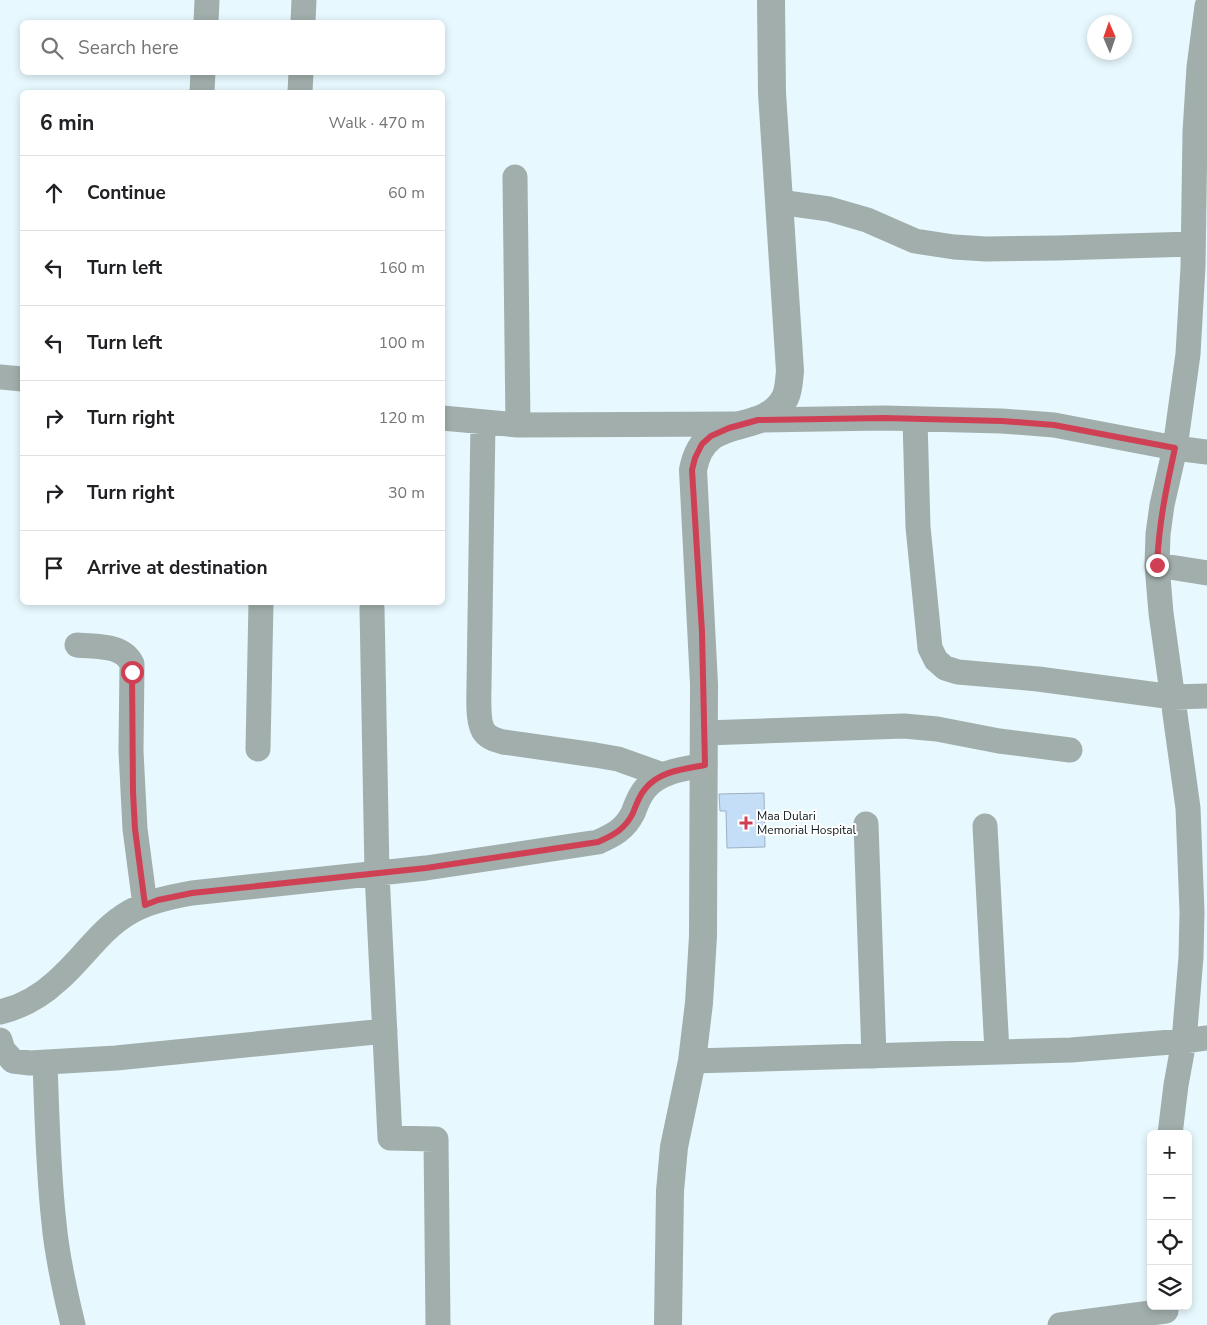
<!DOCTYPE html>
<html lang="en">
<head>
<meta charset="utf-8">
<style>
	:root { --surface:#fff; --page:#f6f6f6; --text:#202124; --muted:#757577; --line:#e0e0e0 }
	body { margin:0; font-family:"Nunito Sans",sans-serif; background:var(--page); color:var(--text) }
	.controls { position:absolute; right:15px; bottom:15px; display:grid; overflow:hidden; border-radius:8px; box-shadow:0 2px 8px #0003 }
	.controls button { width:45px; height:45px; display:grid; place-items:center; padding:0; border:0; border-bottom:1px solid var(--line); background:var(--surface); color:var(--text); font:25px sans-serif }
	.compass { position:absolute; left:1087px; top:15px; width:45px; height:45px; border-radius:50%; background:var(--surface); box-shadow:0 2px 8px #0003; rotate:358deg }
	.stop { position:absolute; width:15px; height:15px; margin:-11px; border:4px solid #d04055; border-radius:50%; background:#fff }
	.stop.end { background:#d04055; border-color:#fff; box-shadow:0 1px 5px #0008 }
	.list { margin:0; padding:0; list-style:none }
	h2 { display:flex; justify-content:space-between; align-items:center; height:65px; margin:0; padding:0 20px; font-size:21px }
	h2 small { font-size:16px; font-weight:400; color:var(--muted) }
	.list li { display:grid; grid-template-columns:32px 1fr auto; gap:15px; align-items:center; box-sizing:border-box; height:75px; padding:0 20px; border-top:1px solid var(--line) }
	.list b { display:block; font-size:19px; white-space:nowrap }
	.list em { font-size:16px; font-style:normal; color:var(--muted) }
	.icon { flex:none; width:28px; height:28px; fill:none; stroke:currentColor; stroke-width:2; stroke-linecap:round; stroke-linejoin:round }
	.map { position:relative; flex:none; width:1207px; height:1325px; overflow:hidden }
	.search { position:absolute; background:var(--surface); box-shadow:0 2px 8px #0003; left:20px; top:20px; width:425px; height:55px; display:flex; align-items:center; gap:12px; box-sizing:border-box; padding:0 18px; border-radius:8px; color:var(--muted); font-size:19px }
	.panel { position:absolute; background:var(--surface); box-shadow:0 2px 8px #0003; left:20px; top:90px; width:425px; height:515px; border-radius:8px }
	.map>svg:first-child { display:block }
	.building { fill:#c5def7; stroke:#9db0c2 }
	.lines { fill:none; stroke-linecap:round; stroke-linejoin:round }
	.minor { stroke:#a1aeac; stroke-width:25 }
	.tertiary { stroke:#a1aeac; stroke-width:28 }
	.route { stroke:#d04055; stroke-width:6 }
	.poi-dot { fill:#d04055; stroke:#fff; stroke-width:2 }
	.labels { text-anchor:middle; stroke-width:4; stroke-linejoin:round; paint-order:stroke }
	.poi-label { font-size:12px; fill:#0f1a1d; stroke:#fff; text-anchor:start }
</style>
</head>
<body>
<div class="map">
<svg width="1207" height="1325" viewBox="0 0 1207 1325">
	<rect width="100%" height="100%" fill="#e7f9fe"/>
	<!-- building -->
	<path class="building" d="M764,793L765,847L727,848L726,811H720L719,794Z"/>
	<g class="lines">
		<!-- minor -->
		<path class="minor" d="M206,22L207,0
			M303,22L304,0
			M202,92L203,72
			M300,92L301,72
			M515,177L518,425
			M779,202L829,209L867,220L915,241L954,247L986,249L1058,248L1193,244
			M0,377L22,379
			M442,418L518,425L739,424
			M915,419L918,527L930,648L936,660L945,668L958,672L1038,679L1173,697L1207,696
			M758,420L884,418L1002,421L1054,425L1175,448L1207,452
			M483,422L479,686C479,697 477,724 485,733C489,738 496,740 503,742L595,755L618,759L663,775
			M1157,565L1207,573
			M372,608L377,873L390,1138L436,1139L438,1325
			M77,645C96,647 123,644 132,664L131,751L135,829L145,905
			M704,733L904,726L937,729L999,741L1070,750
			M258,749L261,602
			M866,824L874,1056
			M985,826L997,1052
			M0,1012C21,1007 41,996 57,981C83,959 100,929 130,912C149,901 171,897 192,893L426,868L598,842C614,835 625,829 633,813C636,805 639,796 645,789C659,771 684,769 705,765
			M0,1040L3,1050L13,1061L30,1063L116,1058L385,1031
			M692,1061L1071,1050L1184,1041L1207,1038
			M45,1063C47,1116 48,1170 54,1223C57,1257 65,1292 73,1325
			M1170,1134L1176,1085L1184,1041L1191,957L1192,912L1188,808L1161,613L1157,565L1158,534L1162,505L1175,448L1188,354L1193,267L1195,132L1199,67L1207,6
			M1060,1325L1166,1311"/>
		<!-- tertiary -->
		<path class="tertiary" d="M668,1325L670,1191L674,1147L692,1061L699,1003L703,936L704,684L693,470C704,409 762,439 785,398C789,390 789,380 790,371L772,93L771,0"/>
	</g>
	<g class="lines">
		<!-- route -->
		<path class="route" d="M132,672L133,792L135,829L145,905L158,900L192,893L426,868L598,842C614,835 625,829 633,813C636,805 639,796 645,789C659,771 684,769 705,765L702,632L692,470L695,458L702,444L711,436L729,428L758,420L884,418L1002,421L1054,425L1175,448C1166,489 1159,523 1157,565"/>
	</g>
	<!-- markers -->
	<path class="poi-dot" d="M743.5 815.5h5v5h5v5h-5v5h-5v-5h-5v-5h5z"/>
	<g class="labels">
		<!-- poi labels -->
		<g class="poi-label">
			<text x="757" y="820">Maa Dulari<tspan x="757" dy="14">Memorial Hospital</tspan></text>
		</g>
	</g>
</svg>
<div class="controls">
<button>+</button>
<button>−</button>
<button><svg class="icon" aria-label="locate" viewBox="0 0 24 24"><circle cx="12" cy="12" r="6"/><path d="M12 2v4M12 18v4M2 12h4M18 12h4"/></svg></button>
<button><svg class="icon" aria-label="layers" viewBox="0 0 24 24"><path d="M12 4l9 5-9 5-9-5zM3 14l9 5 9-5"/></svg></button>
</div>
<svg class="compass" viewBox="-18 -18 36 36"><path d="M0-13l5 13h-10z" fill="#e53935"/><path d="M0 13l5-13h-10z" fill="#757577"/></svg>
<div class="stop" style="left:132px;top:672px"></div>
<div class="stop end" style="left:1157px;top:565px"></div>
<div class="search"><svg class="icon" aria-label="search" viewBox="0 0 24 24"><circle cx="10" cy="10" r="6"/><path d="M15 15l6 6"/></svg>Search here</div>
<section class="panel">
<h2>6 min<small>Walk · 470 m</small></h2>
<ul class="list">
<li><svg class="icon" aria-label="ahead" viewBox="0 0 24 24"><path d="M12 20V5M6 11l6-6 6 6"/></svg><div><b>Continue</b></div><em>60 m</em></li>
<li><svg class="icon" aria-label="left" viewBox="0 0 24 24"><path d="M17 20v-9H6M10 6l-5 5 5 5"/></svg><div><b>Turn left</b></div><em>160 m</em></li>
<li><svg class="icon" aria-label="left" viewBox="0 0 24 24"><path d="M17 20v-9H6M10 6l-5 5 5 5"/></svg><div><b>Turn left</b></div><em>100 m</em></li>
<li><svg class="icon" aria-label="right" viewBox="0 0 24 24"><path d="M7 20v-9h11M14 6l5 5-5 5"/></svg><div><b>Turn right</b></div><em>120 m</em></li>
<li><svg class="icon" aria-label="right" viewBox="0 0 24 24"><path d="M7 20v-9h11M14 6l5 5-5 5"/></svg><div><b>Turn right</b></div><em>30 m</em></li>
<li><svg class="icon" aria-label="arrive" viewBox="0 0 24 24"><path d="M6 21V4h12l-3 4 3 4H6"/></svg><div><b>Arrive at destination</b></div></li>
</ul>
</section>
</div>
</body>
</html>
